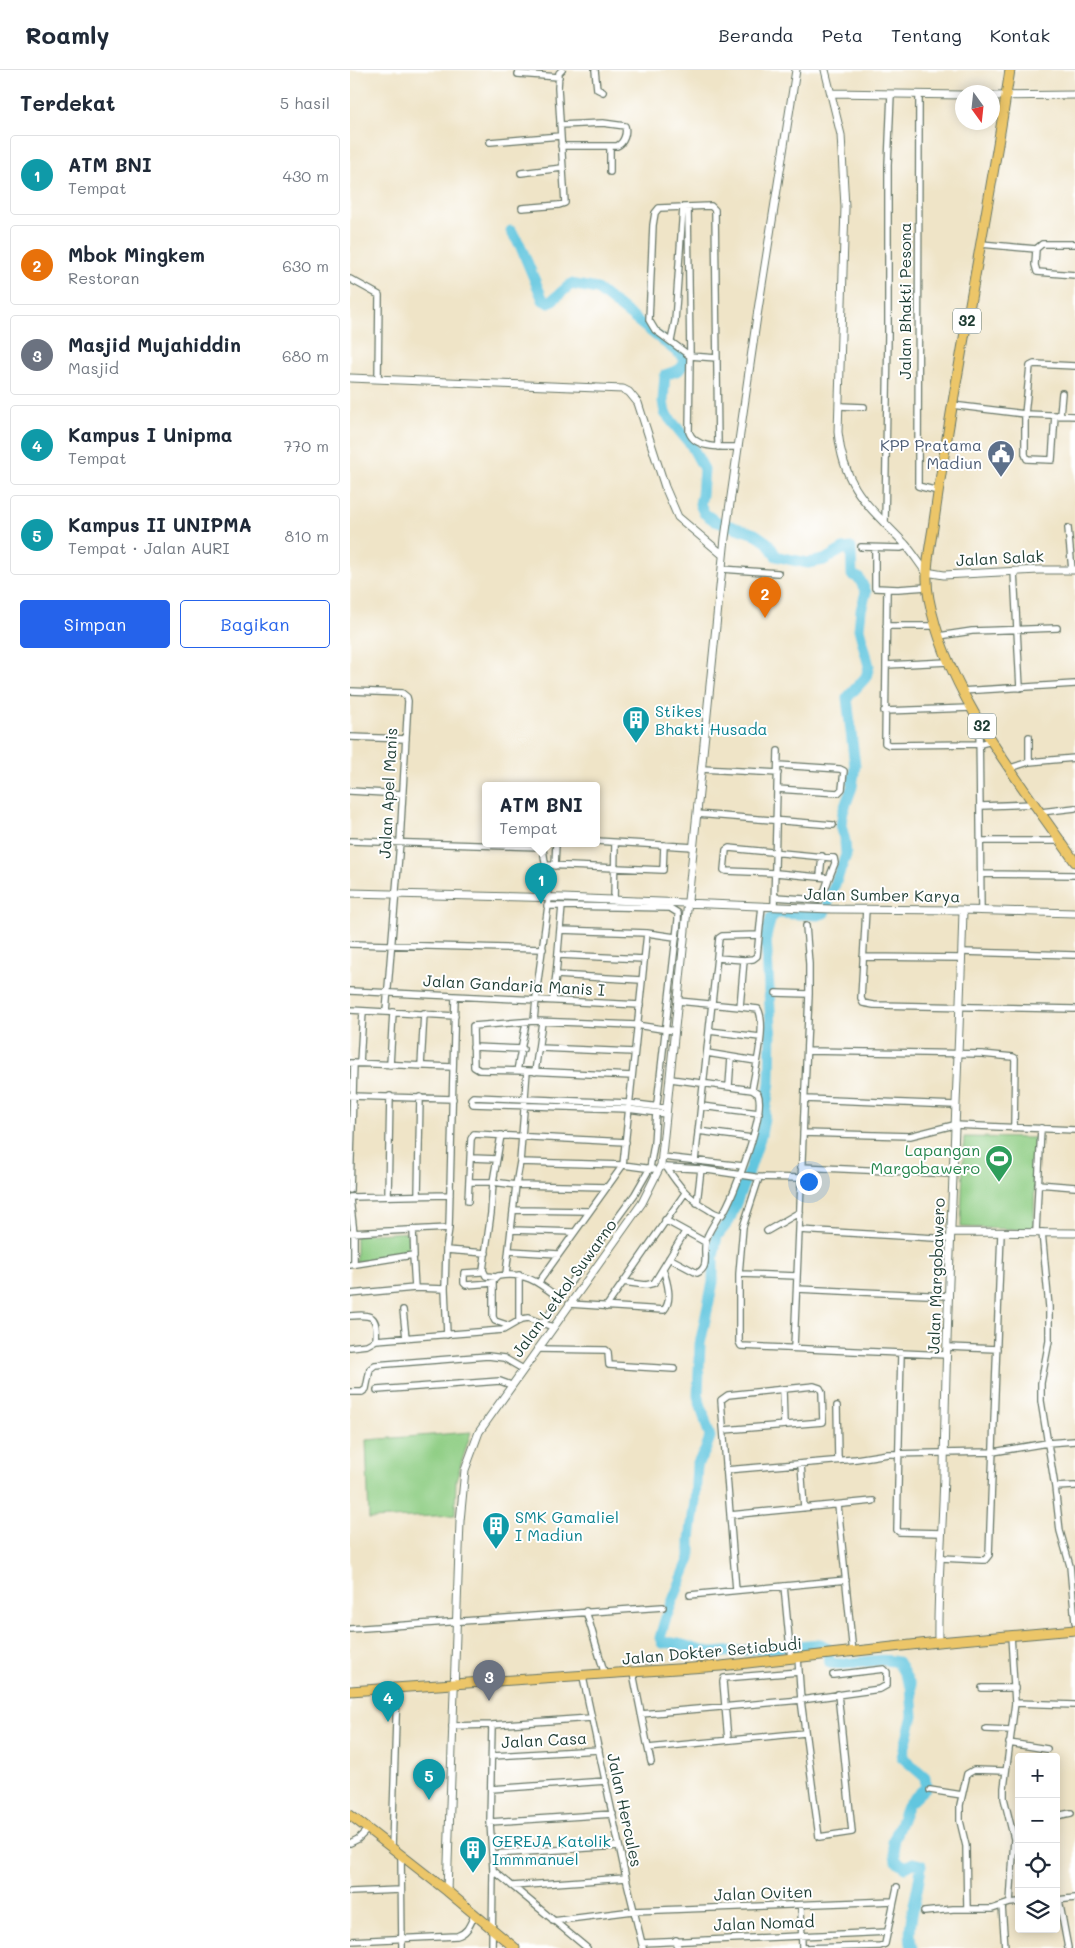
<!DOCTYPE html>
<html lang="id">
<head>
<meta charset="utf-8">
<style>
	:root { --surface:#fff; --page:#f2f2f3; --text:#1f2937; --muted:#747a83; --line:#e0e1e3; --accent:#2563eb }
	body { margin:0; font-family:Mali,sans-serif; background:var(--page); color:var(--text) }
	.controls { position:absolute; right:15px; bottom:15px; display:grid; overflow:hidden; border-radius:5px; box-shadow:0 2px 12px #0003 }
	.controls button { width:45px; height:45px; display:grid; place-items:center; padding:0; border:0; border-bottom:1px solid var(--line); background:var(--surface); color:var(--text); font:25px sans-serif }
	.compass { position:absolute; left:605px; top:15px; width:45px; height:45px; border-radius:50%; background:var(--surface); box-shadow:0 2px 12px #0003; rotate:165deg }
	.you { position:absolute; left:458px; top:1111px; width:18px; height:18px; margin:-12px; border:4px solid #fff; border-radius:50%; background:#1a73e8; box-shadow:0 0 0 8px #1a73e833 }
	.badge { display:grid; place-items:center; width:32px; height:32px; border-radius:50%; background:var(--accent); color:#fff; font-size:16px; font-weight:700 }
	.pin { position:absolute; translate:-50% -41px; filter:drop-shadow(0 1px 2px #0008) }
	.pin::after { content:''; position:absolute; top:26px; width:18px; height:15px; background:inherit; clip-path:polygon(0 0,100% 0,50% 100%) }
	.popup { position:absolute; left:132px; top:712px; width:118px; height:65px; box-sizing:border-box; display:grid; place-content:center; border-radius:5px; background:var(--surface); filter:drop-shadow(0 1px 4px #0005); font-size:16px; white-space:nowrap; color:var(--muted) }
	.popup b { font-size:19px; color:var(--text) }
	.popup::after { content:''; position:absolute; left:50%; top:100%; margin-left:-10px; border:10px solid transparent; border-top-color:var(--surface) }
	.list { margin:0; padding:0; list-style:none }
	h2 { display:flex; justify-content:space-between; align-items:center; height:65px; margin:0; padding:0 20px; font-size:21px }
	h2 small { font-size:16px; font-weight:400; color:var(--muted) }
	.list li { display:grid; grid-template-columns:32px 1fr auto; gap:15px; align-items:center; box-sizing:border-box; height:80px; margin:0 10px 10px; padding:0 10px; border:1px solid var(--line); border-radius:5px }
	.list b { display:block; font-size:19px; white-space:nowrap }
	.list p { margin:0; font-size:16px; white-space:nowrap; color:var(--muted) }
	.list em { font-size:16px; font-style:normal; color:var(--muted) }
	.actions { display:flex; gap:10px; padding:15px 20px }
	.actions a { flex:1; padding:11px 0; border:1px solid var(--accent); border-radius:5px; text-align:center; font-size:18px; color:var(--accent) }
	.actions .main { background:var(--accent); color:#fff }
	.icon { flex:none; width:28px; height:28px; fill:none; stroke:currentColor; stroke-width:2; stroke-linecap:round; stroke-linejoin:round }
	.map { position:relative; flex:none; width:725px; height:1878px; overflow:hidden }
	header { display:flex; align-items:center; gap:30px; box-sizing:border-box; height:70px; padding:0 25px; background:var(--surface); border-bottom:1px solid var(--line) }
	header strong { font-size:24px }
	nav { display:flex; gap:28px; margin-inline-start:auto; font-size:18px }
	main { display:flex }
	aside { flex:1; background:var(--surface) }
	.map>svg:first-child { display:block }
	.green { fill:#8fce84; stroke:#57865c }
	.lines { fill:none; stroke-linecap:round; stroke-linejoin:round }
	.river { stroke:#62c6df; stroke-width:11 }
	.minor-casing { stroke:#687767; stroke-width:8 }
	.tertiary-casing { stroke:#687767; stroke-width:9 }
	.primary-casing { stroke:#687767; stroke-width:11 }
	.trunk-casing { stroke:#687767; stroke-width:11 }
	.minor { stroke:#fff; stroke-width:5.5 }
	.tertiary { stroke:#fff; stroke-width:7 }
	.primary { stroke:#ecc669; stroke-width:9 }
	.trunk { stroke:#ecc669; stroke-width:9 }
	.labels { text-anchor:middle; stroke-width:4; stroke-linejoin:round; paint-order:stroke }
	.shield { fill:#fff; stroke:#627771; stroke-width:1 }
	.shield-label { font-size:15px; font-weight:bold; fill:#1f3d34 }
	.street-label { font-size:16px; fill:#1f3d34; stroke:#fff }
	.service-label { font-size:16px; fill:#4e5e75; stroke:#fff; text-anchor:end }
	.culture-label { font-size:16px; fill:#0d838f; stroke:#fff; text-anchor:start }
	.leisure-label { font-size:16px; fill:#27864d; stroke:#fff; text-anchor:end }
</style>
</head>
<body>
<header>
<strong>Roamly</strong>
<nav><a>Beranda</a><a>Peta</a><a>Tentang</a><a>Kontak</a></nav>
</header>
<main>
<aside>
<h2>Terdekat<small>5 hasil</small></h2>
<ul class="list">
<li><span class="badge" style="background:#0f9aa8">1</span><div><b>ATM BNI</b><p>Tempat</p></div><em>430 m</em></li>
<li><span class="badge" style="background:#e8710a">2</span><div><b>Mbok Mingkem</b><p>Restoran</p></div><em>630 m</em></li>
<li><span class="badge" style="background:#6b7280">3</span><div><b>Masjid Mujahiddin</b><p>Masjid</p></div><em>680 m</em></li>
<li><span class="badge" style="background:#0f9aa8">4</span><div><b>Kampus I Unipma</b><p>Tempat</p></div><em>770 m</em></li>
<li><span class="badge" style="background:#0f9aa8">5</span><div><b>Kampus II UNIPMA</b><p>Tempat · Jalan AURI</p></div><em>810 m</em></li>
</ul>
<div class="actions"><a class="main">Simpan</a><a>Bagikan</a></div>
</aside>
<div class="map">
<svg width="725" height="1878" viewBox="0 0 725 1878">
	<rect width="100%" height="100%" fill="#fff"/>
	<filter id="ink" filterUnits="userSpaceOnUse"><feTurbulence type="fractalNoise" baseFrequency=".02" numOctaves="2"/><feDisplacementMap in="SourceGraphic" scale="10" xChannelSelector="R" yChannelSelector="G"/><feConvolveMatrix kernelMatrix="1 2 1 2 8 2 1 2 1" color-interpolation-filters="sRGB"/></filter>
	<filter id="wash" filterUnits="userSpaceOnUse"><feTurbulence type="fractalNoise" baseFrequency=".0096" numOctaves="4" result="noise"/><feDisplacementMap in="SourceGraphic" scale="20" xChannelSelector="R" yChannelSelector="G"/><feGaussianBlur stdDeviation="1.12" result="paint"/><feColorMatrix in="noise" values="0 0 0 0 0 0 0 0 0 0 0 0 0 0 0 0 0 1.4 0 .05"/><feComposite in="paint" operator="in"/></filter>
	<g filter="url(#wash)">
		<rect width="100%" height="100%" fill="#efe4c7"/>
		<!-- green -->
		<path class="green" d="M614,1067L685,1068L684,1160L611,1157Z
			M60,1162L61,1184L6,1192V1165Z
			M121,1362L106,1410L105,1445L19,1449L16,1370Z"/>
		<g class="lines">
			<!-- river -->
			<path class="river" d="M161,161L170,175L193,230L199,233L221,214L247,219L332,286L335,293L329,300L315,305L313,331L315,343L341,375L354,399L352,425L350,434L354,443L365,451L405,464L418,473L426,486L438,489L458,493L474,490L493,479L501,478L502,505L509,508L516,522L511,540L509,559L519,596L516,607L497,628L505,696L502,717L493,742L491,755L495,771L496,785L474,843L468,845L426,843L421,848L416,866L421,957L420,1013L411,1065L400,1098L379,1151L367,1166L363,1187V1212L350,1274L348,1326L360,1367L355,1381L347,1395L345,1431L340,1469V1488L315,1550L310,1568L312,1573C332,1571 344,1581 362,1583L470,1574L476,1577L480,1593C503,1597 526,1586 548,1592L561,1616L563,1646L552,1687L575,1707L576,1717L558,1734L543,1772L546,1791L556,1797L563,1793L571,1795C570,1819 555,1855 562,1878"/>
		</g>
	</g>
	<g filter="url(#ink)">
		<g class="lines">
			<defs>
				<path id="minor" d="M245,0L247,19L253,22
					M168,4L209,7
					M569,25L568,416L588,421
					M210,55L253,53L275,56C277,63 274,73 267,76H260V102
					M140,72L210,66
					M211,76H260
					M171,103L212,98
					M172,138L209,135L215,133L208,18L209,3L212,0
					M338,138L340,286L339,362C345,379 372,377 388,377
					M631,174L686,179L685,195L687,202L725,205
					M686,179L692,174H725
					M0,209L29,225L28,309
					M321,271L325,251L333,138
					M367,288L340,286L305,260L299,250L303,155L305,143L309,138L361,136L365,140L368,377
					M602,335L675,344L725,346
					M489,336L514,337
					M705,345L702,390L677,389L675,384V344L680,296L684,294L725,296
					M710,345L712,323
					M535,454L538,264V95L541,24
					M718,458L722,500
					M511,477L551,478L557,476
					M525,478V518L548,519L577,517
					M372,499L428,503
					M664,501L670,618
					M537,519L535,673L539,675L630,674L642,671
					M536,556H586
					M589,566L622,561L707,558
					M536,595L598,592
					M0,621L52,623L57,627L58,631L50,772L36,942
					M611,621L725,614
					M534,641L621,638
					M629,653L631,841
					M0,667L56,669
					M679,667V692
					M660,698L679,692L725,688
					M351,699L428,703
					M427,719L488,723L492,719L494,701L490,699L428,695
					M0,721L52,724
					M631,736L684,734
					M691,742L725,738
					M347,744L483,755
					M0,771L191,777
					M246,771L344,777
					M631,771H711
					M195,795L313,800L314,775
					M205,796L206,773
					M631,804L725,805
					M470,806L472,786
					M425,827L469,830L472,828L479,808L426,803L376,801L374,800L376,780L379,778L484,788L485,793L479,808
					M264,831L265,773
					M197,836H212L206,905L291,910
					M424,836L428,681
					M516,839L511,928L513,933L524,935L725,939
					M210,860L297,863L325,867
					M0,874L193,879
					M612,882L725,885
					M209,885L294,889
					M513,887L611,888
					M367,888L394,890
					M0,921L290,935
					M426,923L459,924
					M203,929L206,905
					M328,931L390,937L394,890L403,889L407,886L412,836
					M390,937L408,939C417,955 405,1000 402,1020
					M0,940L105,946
					M184,951L187,918L199,828L197,805L192,773
					M359,961L410,967
					M123,977L173,979
					M190,978L284,982
					M457,981L632,984L663,987L665,988L664,1057
					M357,983L406,991
					M0,993L102,997
					M10,993L13,941
					M40,995L43,942
					M71,996L74,943
					M167,1001L176,953
					M177,1001L129,1000L124,997L123,956L184,951L286,955L325,961
					M185,1002L192,952
					M379,1016L381,987
					M0,1026L103,1029
					M455,1029L605,1035
					M351,1036L409,1043
					M316,1044L278,1039L123,1034L121,1029L123,1027L278,1033L317,1038
					M348,1061L402,1068
					M453,1063L560,1066L604,1055L725,1060
					M313,1087L393,1096
					M121,1088L147,1089
					M345,1091L369,868L372,866L409,865
					M170,1092L273,1095L303,1099
					M316,1097L351,1099L405,1107L451,1108
					M451,1097L602,1104
					M317,1098C328,1115 339,1129 358,1139C362,1142 366,1145 372,1145C384,1127 416,1042 408,1024L402,1020L321,1009
					M409,1108L393,1157L389,1204V1272L391,1276L597,1285
					M120,1112H143L166,1115L257,1117
					M688,1114L725,1117
					M0,1120L4,993
					M38,1125L40,1026
					M68,1125L70,1027
					M0,1127L100,1125
					M0,1129L4,1163V1194
					M118,1131L121,1069L124,1064L276,1072
					M347,1133L351,1099
					M163,1140L239,1141
					M315,1150L355,1172
					M63,1159L64,1186
					M162,1160L224,1162
					M449,1160L601,1169
					M417,1161L450,1142
					M686,1162L691,1058
					M692,1162L699,1237V1271L691,1313V1331L705,1417L710,1461L720,1496L725,1552
					M0,1163L99,1158
					M96,1180L136,1183
					M160,1181L208,1184
					M319,1188L347,1203C361,1197 352,1182 356,1170C358,1162 365,1153 369,1145
					M0,1195L63,1185L65,1218
					M133,1200L131,1202L114,1203V1213L116,1215L143,1213
					M156,1204L166,1115L170,1092L177,1001L282,1006
					M389,1204L447,1206
					M146,1207L136,1206L133,1200L141,1143L143,1112L151,1065
					M189,1212L273,1095L297,863
					M273,1212L296,1215L304,1213L335,1162
					M447,1219L599,1226
					M0,1224L65,1218L95,1219
					M219,1234L314,1240C323,1230 317,1211 313,1199
					M256,1237L335,1123
					M53,1240L56,1268
					M0,1246C22,1244 28,1245 26,1270
					M169,1251V1205
					M193,1254L209,1228L285,1124L300,1098L304,1074L306,1042L328,850V843L320,838L212,836
					M160,1256L145,1251L143,1247V1211L148,1206C175,1201 189,1213 209,1228
					M97,1265L95,1219L96,1180L99,1158L105,927
					M0,1277L17,1275L26,1270L153,1260L172,1249L178,1248L203,1257
					M597,1277L647,1279
					M444,1278L459,924V894L456,856
					M187,1279L256,1280L258,1282L259,1295L324,1299
					M551,1283L547,1460L549,1462L592,1463
					M433,1319L434,1354
					M27,1320L150,1311L161,1315
					M0,1322H12L16,1319L20,1299L25,1295L138,1286L154,1288L173,1299
					M487,1336L488,1389
					M374,1360L473,1352L472,1322L470,1318L464,1316L378,1325L371,1330L386,1520
					M451,1394L454,1438
					M376,1400L506,1389L538,1384L643,1382L697,1373L725,1371
					M705,1417L725,1416
					M488,1435L503,1583
					M380,1445L523,1431
					M591,1488L632,1490H635L639,1485L651,1163
					M434,1516L441,1589
					M340,1525L496,1510
					M236,1541L255,1605
					M0,1559L313,1537
					M448,1588L451,1630L469,1767L502,1762L488,1624
					M283,1603L298,1678L455,1663
					M233,1607L276,1808L293,1878
					M632,1618H665
					M665,1633L725,1635
					M291,1644L451,1630L530,1619L537,1615V1602L534,1599L483,1605
					M142,1655L140,1752L143,1800L142,1878
					M102,1656L142,1655L241,1648
					M636,1659L661,1660
					M378,1670L373,1612L374,1608L449,1602
					M659,1673L697,1679
					M298,1678L301,1692
					M142,1686L249,1680
					M141,1719L256,1711
					M580,1720L612,1725
					M706,1746L721,1743
					M140,1752L263,1744
					M0,1773L8,1769L18,1759
					M42,1779L47,1618
					M142,1784L269,1776
					M51,1786L52,1878
					M143,1800L237,1878
					M162,1816L276,1808
					M0,1822L50,1820
					M707,1830L725,1828
					M709,1830L718,1878
					M660,1833L664,1769L654,1728V1718L665,1633L661,1565
					M451,1836L452,1878
					M652,1836L655,1878
					M617,1839L616,1776L610,1751V1735L617,1704L624,1700L656,1701
					M574,1842L603,1839H642L660,1833L669,1832
					M203,1851L283,1841L544,1831
					M326,1870L328,1878
					M0,1871L107,1866C118,1863 120,1854 125,1844
					M292,1873L538,1862
					M452,1878L530,1876L535,1874L547,1817"/>
				<path id="tertiary" d="M475,0L491,65L495,137L488,362C494,419 518,435 555,474C563,483 569,493 576,502L594,505L689,500H725
					M481,23L612,25
					M642,26L725,25
					M0,308L273,319L279,322L288,333L315,417L328,447L373,485
					M0,823L213,828L481,839L613,840L725,843
					M602,1162L725,1163
					M588,1572C587,1516 593,1459 594,1402C596,1215 608,1027 613,840
					M97,1821L110,1451L115,1400L129,1362L292,1133L311,1095L375,468L407,246L446,0"/>
				<path id="primary" d="M0,1621L371,1596L588,1572L725,1560
					M0,1745L97,1821L165,1878"/>
				<path id="trunk" d="M660,0C641,125 616,249 596,374C591,402 587,430 583,458C579,482 574,505 579,529C597,625 671,713 725,792"/>
			</defs>
			<!-- minor casing -->
			<use href="#minor" class="minor-casing"/>
			<!-- tertiary casing -->
			<use href="#tertiary" class="tertiary-casing"/>
			<!-- primary casing -->
			<use href="#primary" class="primary-casing"/>
			<!-- trunk casing -->
			<use href="#trunk" class="trunk-casing"/>
			<!-- minor -->
			<use href="#minor" class="minor"/>
			<!-- tertiary -->
			<use href="#tertiary" class="tertiary"/>
			<!-- primary -->
			<use href="#primary" class="primary"/>
			<!-- trunk -->
			<use href="#trunk" class="trunk"/>
		</g>
	</g>
	<!-- icons -->
	<defs>
		<symbol id="civic-pin" viewBox="-11 -11 22 30"><path d="M0 17L-7.5 6A9.5 9.5 0 1 1 7.5 6Z" fill="#5c6f8a" stroke="#fff"/><path d="M-.6-6.5H3V-4.5H.6V-3L4-1V1h2V6H-6V1h2V-1L-.6-3ZM-1.2 2.5V6h2.4V2.5Z" fill="#fff"/></symbol>
		<symbol id="building-pin" viewBox="-11 -11 22 30"><path d="M0 17L-7.5 6A9.5 9.5 0 1 1 7.5 6Z" fill="#0f9aa8" stroke="#fff"/><path d="M-4-6H4V6H1V3H-1V6H-4ZM-2.5-4.3h1.7v1.8h-1.7ZM.8-4.3h1.7v1.8H.8ZM-2.5-1h1.7V.8h-1.7ZM.8-1h1.7V.8H.8Z" fill="#fff"/></symbol>
		<symbol id="stadium-pin" viewBox="-11 -11 22 30"><path d="M0 17L-7.5 6A9.5 9.5 0 1 1 7.5 6Z" fill="#2e9e5b" stroke="#fff"/><path d="M0-5a6.5 5 0 1 0 0 10a6.5 5 0 1 0 0-10ZM-3.5-1.8h7v3.6h-7Z" fill="#fff"/></symbol>
	</defs>
	<g fill-rule="evenodd">
		<use href="#civic-pin" x="635" y="368" width="32" height="43"/>
		<use href="#building-pin" x="270" y="634" width="32" height="43"/>
		<use href="#stadium-pin" x="633" y="1073" width="32" height="43"/>
		<use href="#building-pin" x="130" y="1440" width="32" height="43"/>
		<use href="#building-pin" x="107" y="1764" width="32" height="43"/>
	</g>
	<g class="labels">
		<!-- shield labels -->
		<g class="shield">
			<rect x="603" y="238.5" width="28" height="25" rx="4"/>
			<rect x="618" y="643.5" width="28" height="25" rx="4"/>
		</g>
		<g class="shield-label">
			<text x="617" y="256">32</text>
			<text x="632" y="661">32</text>
		</g>
		<!-- street labels -->
		<g class="street-label">
			<text transform="translate(555 231) rotate(-90)" y="6">Jalan Bhakti Pesona</text>
			<text transform="translate(650 488) rotate(-3)" y="6">Jalan Salak</text>
			<text transform="translate(38 723) rotate(-87)" y="6">Jalan Apel Manis</text>
			<text transform="translate(532 825) rotate(1)" y="6">Jalan Sumber Karya</text>
			<text transform="translate(164 915) rotate(3)" y="6">Jalan Gandaria Manis I</text>
			<text transform="translate(586 1206) rotate(-88)" y="6">Jalan Margobawero</text>
			<text transform="translate(214 1218) rotate(-54)" y="6">Jalan Letkol Suwarno</text>
			<text transform="translate(362 1581) rotate(-5)" y="6">Jalan Dokter Setiabudi</text>
			<text transform="translate(194 1670) rotate(-3)" y="6">Jalan Casa</text>
			<text transform="translate(275 1740) rotate(78)" y="6">Jalan Hercules</text>
			<text transform="translate(413 1823) rotate(-2)" y="6">Jalan Oviten</text>
			<text transform="translate(414 1853) rotate(-2)" y="6">Jalan Nomad</text>
		</g>
		<!-- service labels -->
		<g class="service-label">
			<text x="632" y="381">KPP Pratama<tspan x="632" dy="18">Madiun</tspan></text>
		</g>
		<!-- culture labels -->
		<g class="culture-label">
			<text x="305" y="647">Stikes<tspan x="305" dy="18">Bhakti Husada</tspan></text>
			<text x="165" y="1453">SMK Gamaliel<tspan x="165" dy="18">I Madiun</tspan></text>
			<text x="142" y="1777">GEREJA Katolik<tspan x="142" dy="18">Immmanuel</tspan></text>
		</g>
		<!-- leisure labels -->
		<g class="leisure-label">
			<text x="630" y="1086">Lapangan<tspan x="630" dy="18">Margobawero</tspan></text>
		</g>
	</g>
</svg>
<div class="controls">
<button>+</button>
<button>−</button>
<button><svg class="icon" aria-label="locate" viewBox="0 0 24 24"><circle cx="12" cy="12" r="6"/><path d="M12 2v4M12 18v4M2 12h4M18 12h4"/></svg></button>
<button><svg class="icon" aria-label="layers" viewBox="0 0 24 24"><path d="M12 4l9 5-9 5-9-5zM3 14l9 5 9-5"/></svg></button>
</div>
<svg class="compass" viewBox="-18 -18 36 36"><path d="M0-13l5 13h-10z" fill="#e53935"/><path d="M0 13l5-13h-10z" fill="#747a83"/></svg>
<div class="you"></div>
<div class="pin badge" style="left:191px;top:834px;background:#0f9aa8">1</div>
<div class="popup"><b>ATM BNI</b>Tempat</div>
<div class="pin badge" style="left:415px;top:548px;background:#e8710a">2</div>
<div class="pin badge" style="left:139px;top:1631px;background:#6b7280">3</div>
<div class="pin badge" style="left:38px;top:1652px;background:#0f9aa8">4</div>
<div class="pin badge" style="left:79px;top:1730px;background:#0f9aa8">5</div>
</div>
</main>
</body>
</html>
